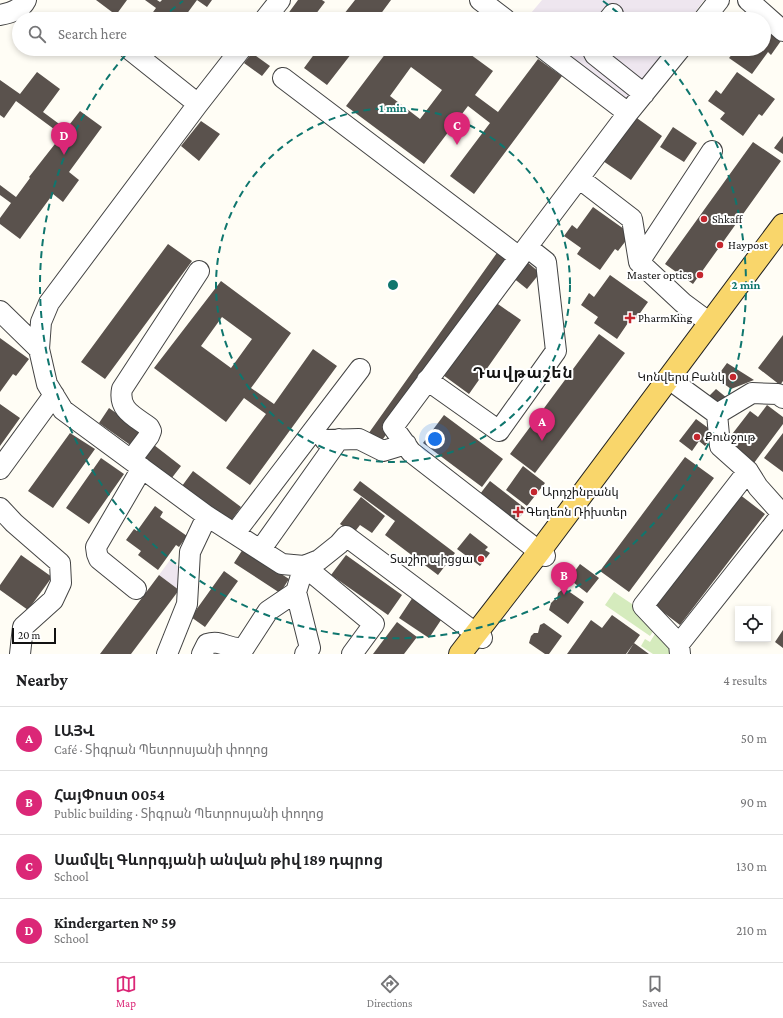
<!DOCTYPE html>
<html lang="en">
<head>
<meta charset="utf-8">
<style>
	:root { --surface:#fff; --page:#f6f6f6; --text:#202124; --muted:#757577; --line:#e0e0e0; --accent:#db2777 }
	body { margin:0; font-family:"Crimson Pro","Noto Sans Armenian",serif; background:var(--page); color:var(--text) }
	.controls { position:absolute; right:12px; bottom:12px; display:grid; overflow:hidden; border-radius:0px; box-shadow:0 2px 6px #0003 }
	.controls button { width:36px; height:36px; display:grid; place-items:center; padding:0; border:0; border-bottom:1px solid var(--line); background:var(--surface); color:var(--text); font:20px sans-serif }
	.scale { position:absolute; left:12px; bottom:10px; width:44px; box-sizing:border-box; padding-left:4px; border:2px solid #111; border-top:0; font-size:11px; line-height:14px; white-space:nowrap; color:#111; -webkit-text-stroke:3px #fff; paint-order:stroke }
	.you { position:absolute; left:435px; top:439px; width:14px; height:14px; margin:-10px; border:3px solid #fff; border-radius:50%; background:#1a73e8; box-shadow:0 0 0 6px #1a73e833 }
	.badge { display:grid; place-items:center; width:26px; height:26px; border-radius:50%; background:var(--accent); color:#fff; font-size:13px; font-weight:700 }
	.pin { position:absolute; translate:-50% -33px; filter:drop-shadow(0 1px 2px #0008) }
	.pin::after { content:''; position:absolute; top:21px; width:14px; height:12px; background:inherit; clip-path:polygon(0 0,100% 0,50% 100%) }
	.list { margin:0; padding:0; list-style:none }
	h2 { display:flex; justify-content:space-between; align-items:center; height:52px; margin:0; padding:0 16px; font-size:17px }
	h2 small { font-size:13px; font-weight:400; color:var(--muted) }
	.list li { display:grid; grid-template-columns:26px 1fr auto; gap:12px; align-items:center; box-sizing:border-box; height:64px; padding:0 16px; border-top:1px solid var(--line) }
	.list b { display:block; font-size:15px; white-space:nowrap }
	.list p { margin:0; font-size:13px; white-space:nowrap; color:var(--muted) }
	.list em { font-size:13px; font-style:normal; color:var(--muted) }
	.icon { flex:none; width:22px; height:22px; fill:none; stroke:currentColor; stroke-width:2; stroke-linecap:round; stroke-linejoin:round }
	.map { position:relative; flex:none; width:783px; height:654px; overflow:hidden }
	.search { position:absolute; background:var(--surface); box-shadow:0 2px 6px #0003; left:12px; right:12px; top:12px; height:44px; display:flex; align-items:center; gap:10px; box-sizing:border-box; padding:0 14px; border-radius:22px; color:var(--muted); font-size:15px }
	.sheet { height:308px; background:var(--surface) }
	nav { display:flex; justify-content:space-around; align-items:center; box-sizing:border-box; height:56px; border-top:1px solid var(--line); background:var(--surface); font-size:11px; color:var(--muted) }
	nav a { display:grid; justify-items:center; gap:2px }
	nav .on { color:var(--accent) }
	.map>svg:first-child { display:block }
	.industrial { fill:#eee6ef }
	.green { fill:#d5ebbd }
	.building { fill:#5a524d; fill-rule:evenodd }
	.lines { fill:none; stroke-linecap:round; stroke-linejoin:round }
	.minor-casing { stroke:#444; stroke-width:22 }
	.major-casing { stroke:#222; stroke-width:24 }
	.minor { stroke:#fff; stroke-width:20 }
	.major { stroke:#f9d66b; stroke-width:22 }
	.ring { fill:none; stroke:#0f766e; stroke-width:2; stroke-dasharray:7 5 }
	.poi-dot { fill:#c4262e; stroke:#fff; stroke-width:1.5 }
	.labels { text-anchor:middle; stroke-width:4; stroke-linejoin:round; paint-order:stroke }
	.poi-label { font-size:12px; fill:#111; stroke:#fff; text-anchor:start }
	.district-label { font-size:16px; font-weight:bold; letter-spacing:1px; fill:#111; stroke:#fff }
	.centre { fill:#0f766e; stroke:#fff; stroke-width:2 }
	.ring-label { font-size:12px; text-anchor:middle; font-weight:bold; fill:#0f766e; stroke:#fff; stroke-width:4; stroke-linejoin:round; paint-order:stroke }
</style>
</head>
<body>
<div class="map">
<svg width="783" height="654" viewBox="0 0 783 654">
	<rect width="100%" height="100%" fill="#fffdf5"/>
	<!-- industrial -->
	<path class="industrial" d="M542,0H704L690,19H526Z
		M562,49H667L629,100Z
		M170,560L190,576L179,590L159,575Z"/>
	<!-- green -->
	<path class="green" d="M614,592L659,622L650,636L605,605Z
		M661,624L677,654H653L641,646L645,639L650,642Z"/>
	<!-- building -->
	<path class="building" d="M96,0H127L116,15Z
		M145,0H157L160,2L162,0H197L183,19H148L156,8Z
		M197,0H212L207,7Z
		M298,0H322L325,2L312,19H293L287,15Z
		M355,0H391L377,19H340Z
		M746,10L758,19H739Z
		M282,13L290,19H277Z
		M415,14L422,19H411Z
		M764,23L783,38L771,55L768,52L752,74L729,58L734,52L730,49H764Z
		M318,49H355L327,85L304,68Z
		M389,49H463L493,71L475,95L498,112L538,59L562,76L474,194L450,176L490,123L468,106L424,164L346,106ZM411,67L442,90L420,119L390,96Z
		M252,53L270,66L262,76L244,63Z
		M37,72L60,89L43,112L66,129L80,111L102,127L69,172L79,180L63,202L53,194L20,239L0,224V218L11,203L0,195V185L16,197L30,178L29,177L62,135L16,101L4,118L0,115V80L20,94Z
		M737,72L775,99L762,116L759,114L743,136L720,119L725,113L708,101L716,90L721,94Z
		M634,116L662,136L631,180L603,161Z
		M201,121L220,134L199,161L181,146Z
		M673,127L697,143L684,162L660,147Z
		M783,136V154L774,148Z
		M753,142L781,161L693,284L665,264Z
		M593,207L631,234L618,251L615,249L600,270L577,254L581,248L564,236L572,225L577,229Z
		M168,244L192,261L105,379L81,362Z
		M499,250L511,259L378,446L366,437Z
		M526,261L540,273L527,289L512,277Z
		M610,275L648,302L635,320L632,317L617,339L594,323L598,317L581,305L589,293L594,297Z
		M221,281L291,333L251,388L274,404L313,349L337,366L250,485L226,468L266,414L244,398L226,422L154,368ZM222,317L252,339L231,368L201,346Z
		M495,302L521,320L469,394L443,375Z
		M599,334L625,353L535,473L510,454Z
		M783,335V381L780,385L758,368Z
		M0,338L29,359L16,376L13,374L0,392Z
		M727,363L754,380L731,389L716,378Z
		M716,389L727,398L717,403L709,396Z
		M0,404L20,418L0,446Z
		M767,405L783,417V424L754,463L726,442L750,411L758,417Z
		M109,408L146,434L136,449L99,423Z
		M444,415L503,459L482,487L423,443Z
		M696,419L715,433L705,446L699,441L692,451L679,441Z
		M70,433L95,449L53,508L28,491Z
		M783,433V472L764,458Z
		M154,445L181,466L171,479L144,458Z
		M685,457L714,478L629,592L600,571Z
		M101,458L124,474L89,524L66,508Z
		M523,466L545,483L527,506L506,490Z
		M193,471L241,507L230,522L182,486Z
		M360,481L455,553L438,575L385,535L395,521L353,490Z
		M490,481L526,509L516,522L480,494Z
		M739,494L765,514L680,625L655,606Z
		M361,497L385,516L372,533L360,525L353,534L340,524Z
		M155,506L163,512L160,517L187,536L179,547L176,545L158,570L138,555L141,551L126,540L134,529L137,531Z
		M470,533L488,547L485,550L490,553L480,566L457,549Z
		M243,549L289,579L280,593L234,563Z
		M21,555L52,577L28,610L0,590V585Z
		M346,555L402,595L388,615L331,575Z
		M580,564L599,578L587,593L569,579Z
		M224,571L238,581L205,627L191,617Z
		M159,575L179,590L131,654H100Z
		M564,588L584,602L568,624L549,610L551,603L554,600H557L558,593Z
		M413,597L443,617L429,638L399,618Z
		M612,615L640,635L626,654H567L591,620L602,628Z
		M397,622L417,637L404,654H373Z
		M544,623L562,636L549,654H545L529,643L531,636L534,633H538L540,625Z
		M783,630V648L775,642Z
		M634,643L649,654H627Z"/>
	<g class="lines">
		<defs>
			<path id="minor" d="M480,0L505,19
				M748,0L783,31
				M0,15C11,13 21,10 26,0
				M265,19L280,0
				M609,19L613,14
				M704,19L719,0
				M129,49L198,104
				M241,49L198,104L49,303L41,322L39,349L47,384L63,410L207,516L282,564L304,566L319,560L339,544L346,536L482,638
				M544,49L628,113
				M592,49L595,55L644,94
				M283,78L519,257
				M580,179L632,219L639,262L683,303L710,323
				M639,262L712,151
				M0,311L39,349
				M669,379L717,414
				M427,380L499,431L556,351L546,262L527,247
				M717,414L720,446L748,471L758,487L783,515
				M717,414L752,393L778,394L783,398
				M325,440L359,439L383,451L406,444
				M131,460L149,436L151,431L149,427C134,416 118,410 122,389L199,271
				M0,469L54,395
				M0,508L14,523L60,563L61,583L53,600L23,627L20,654
				M235,533L360,369
				M261,549L339,439
				M545,556L411,452L393,427L527,247L628,113L680,49
				M136,589L99,559L97,554L96,547L142,468
				M679,644L782,514
				M167,654L187,604L190,552L207,516
				M202,654L207,644C222,639 227,650 244,648L268,611L296,592
				M305,654L310,648L296,592L304,566L374,624L352,654
				M680,654L679,644L643,606L748,471"/>
			<path id="major" d="M460,654L539,552L783,225"/>
		</defs>
		<!-- minor casing -->
		<use href="#minor" class="minor-casing"/>
		<!-- major casing -->
		<use href="#major" class="major-casing"/>
		<!-- minor -->
		<use href="#minor" class="minor"/>
		<!-- major -->
		<use href="#major" class="major"/>
	</g>
	<!-- distance rings -->
	<g class="ring">
		<circle cx="393" cy="285" r="177"/>
		<path d="M161 19A353 353 0 0 1 183 1M603 1A353 353 0 0 1 625 19M657 51A353 353 0 1 1 129 51"/>
	</g>
	<!-- markers -->
	<g class="poi-dot">
		<circle cx="704" cy="219" r="4"/>
		<circle cx="720" cy="245" r="4"/>
		<circle cx="700" cy="275" r="4"/>
		<path d="M628 312h4v4h4v4h-4v4h-4v-4h-4v-4h4z"/>
		<circle cx="733" cy="377" r="4"/>
		<circle cx="697" cy="437" r="4"/>
		<circle cx="534" cy="492" r="4"/>
		<path d="M516 506h4v4h4v4h-4v4h-4v-4h-4v-4h4z"/>
		<circle cx="481" cy="559" r="4"/>
	</g>
	<g class="labels">
		<!-- poi labels -->
		<g class="poi-label">
			<text x="712" y="223">Shkaff</text>
			<text x="728" y="249">Haypost</text>
			<text x="692" y="279" text-anchor="end">Master optics</text>
			<text x="638" y="322">PharmKing</text>
			<text x="725" y="381" text-anchor="end">Կոնվերս Բանկ</text>
			<text x="705" y="441">Քունջութ</text>
			<text x="542" y="496">Արդշինբանկ</text>
			<text x="526" y="516">Գեդեոն Ռիխտեր</text>
			<text x="473" y="563" text-anchor="end">Տաշիր պիցցա</text>
		</g>
		<!-- district labels -->
		<g class="district-label">
			<text x="523" y="378">Դավթաշեն</text>
		</g>
	</g>
	<circle cx="393" cy="285" r="6" class="centre"/>
	<g class="ring-label">
		<text x="393" y="112">1 min</text>
		<text x="746" y="289">2 min</text>
	</g>
</svg>
<div class="controls">
<button><svg class="icon" aria-label="locate" viewBox="0 0 24 24"><circle cx="12" cy="12" r="6"/><path d="M12 2v4M12 18v4M2 12h4M18 12h4"/></svg></button>
</div>
<div class="scale">20 m</div>
<div class="you"></div>
<div class="pin badge" style="left:542px;top:441px">A</div>
<div class="pin badge" style="left:564px;top:595px">B</div>
<div class="pin badge" style="left:457px;top:145px">C</div>
<div class="pin badge" style="left:64px;top:155px">D</div>
<div class="search"><svg class="icon" aria-label="search" viewBox="0 0 24 24"><circle cx="10" cy="10" r="6"/><path d="M15 15l6 6"/></svg>Search here</div>
</div>
<section class="sheet">
<h2>Nearby<small>4 results</small></h2>
<ul class="list">
<li><span class="badge">A</span><div><b>ԼԱՅՎ</b><p>Café · Տիգրան Պետրոսյանի փողոց</p></div><em>50 m</em></li>
<li><span class="badge">B</span><div><b>ՀայՓոստ 0054</b><p>Public building · Տիգրան Պետրոսյանի փողոց</p></div><em>90 m</em></li>
<li><span class="badge">C</span><div><b>Սամվել Գևորգյանի անվան թիվ 189 դպրոց</b><p>School</p></div><em>130 m</em></li>
<li><span class="badge">D</span><div><b>Kindergarten № 59</b><p>School</p></div><em>210 m</em></li>
</ul>
</section>
<nav>
<a class="on"><svg class="icon" aria-label="map" viewBox="0 0 24 24"><path d="M3 6l6-2 6 2 6-2v14l-6 2-6-2-6 2zM9 4v14M15 6v14"/></svg>Map</a>
<a><svg class="icon" aria-label="directions" viewBox="0 0 24 24"><path d="M12 3l9 9-9 9-9-9zM9 14v-3h6M13 9l2 2-2 2"/></svg>Directions</a>
<a><svg class="icon" aria-label="saved" viewBox="0 0 24 24"><path d="M7 4h10v16l-5-4-5 4z"/></svg>Saved</a>
</nav>
</body>
</html>
